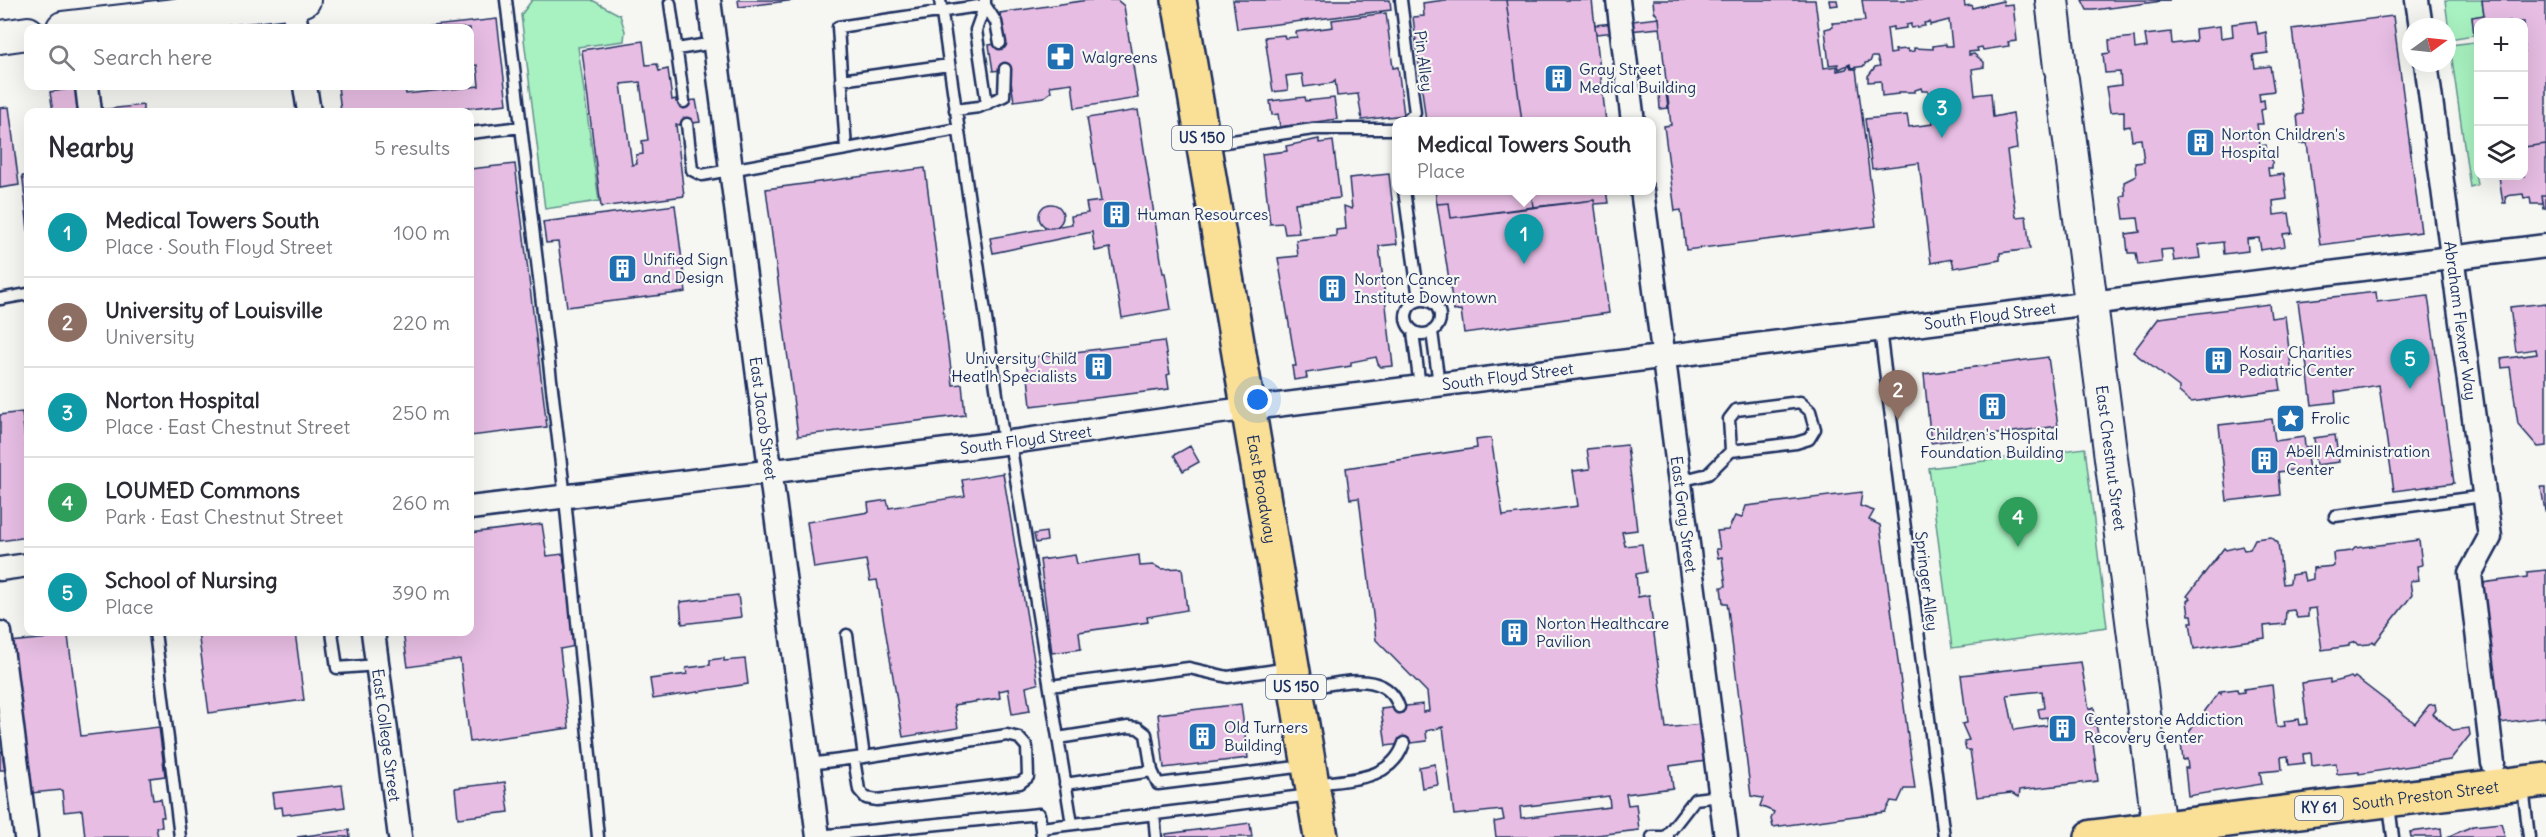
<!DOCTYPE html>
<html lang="en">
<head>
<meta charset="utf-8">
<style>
	:root { --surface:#fff; --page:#f7f7f7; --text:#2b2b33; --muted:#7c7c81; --line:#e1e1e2; --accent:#db2777 }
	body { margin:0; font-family:Delius,sans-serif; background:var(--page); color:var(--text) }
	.controls { position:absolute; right:18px; top:18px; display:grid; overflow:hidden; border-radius:12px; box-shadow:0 6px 24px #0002 }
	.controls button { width:54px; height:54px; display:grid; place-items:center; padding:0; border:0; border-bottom:2px solid var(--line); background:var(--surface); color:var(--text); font:30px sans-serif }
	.compass { position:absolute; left:2402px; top:18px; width:54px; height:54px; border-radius:50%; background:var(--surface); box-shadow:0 6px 24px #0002; rotate:75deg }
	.you { position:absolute; left:1258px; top:400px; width:21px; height:21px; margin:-15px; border:4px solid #fff; border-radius:50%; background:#1a73e8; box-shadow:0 0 0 9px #1a73e833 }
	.badge { display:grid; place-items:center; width:39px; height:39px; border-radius:50%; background:var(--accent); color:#fff; font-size:20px; font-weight:700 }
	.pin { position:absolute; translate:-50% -50px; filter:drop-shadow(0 2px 3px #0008) }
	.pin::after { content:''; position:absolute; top:32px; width:21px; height:18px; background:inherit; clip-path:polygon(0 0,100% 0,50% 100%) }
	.popup { position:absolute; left:1392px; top:117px; width:264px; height:78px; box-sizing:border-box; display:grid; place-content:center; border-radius:12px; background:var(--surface); filter:drop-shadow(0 2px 4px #0005); font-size:20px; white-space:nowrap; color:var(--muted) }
	.popup b { font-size:22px; color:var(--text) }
	.popup::after { content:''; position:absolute; left:50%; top:100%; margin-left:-12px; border:12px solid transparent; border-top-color:var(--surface) }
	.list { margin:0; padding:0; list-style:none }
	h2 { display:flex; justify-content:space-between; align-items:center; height:78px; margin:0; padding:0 24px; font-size:26px }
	h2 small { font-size:20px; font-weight:400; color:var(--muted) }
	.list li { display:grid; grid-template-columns:39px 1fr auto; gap:18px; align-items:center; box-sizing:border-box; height:90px; padding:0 24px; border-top:2px solid var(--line) }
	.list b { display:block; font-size:22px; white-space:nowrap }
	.list p { margin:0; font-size:20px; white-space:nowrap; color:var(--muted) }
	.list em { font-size:20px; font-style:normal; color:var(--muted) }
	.icon { flex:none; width:33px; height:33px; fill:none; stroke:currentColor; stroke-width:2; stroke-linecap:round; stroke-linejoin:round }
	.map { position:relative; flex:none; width:2546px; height:837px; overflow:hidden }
	.search { position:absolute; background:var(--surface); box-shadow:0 6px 24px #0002; left:24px; top:24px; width:450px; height:66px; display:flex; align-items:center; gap:15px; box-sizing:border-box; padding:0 21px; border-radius:12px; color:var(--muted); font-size:22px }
	.panel { position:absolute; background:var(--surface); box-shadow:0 6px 24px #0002; left:24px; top:108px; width:450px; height:528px; border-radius:12px }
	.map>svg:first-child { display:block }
	.green { fill:#a8f1c0; stroke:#62908f; stroke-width:1.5 }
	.building { fill:#e7bde3; stroke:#1b2f5e; stroke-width:1.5; fill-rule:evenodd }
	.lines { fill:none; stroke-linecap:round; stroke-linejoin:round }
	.lane-casing { stroke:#1b2f5e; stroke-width:15 }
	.street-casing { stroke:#1b2f5e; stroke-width:27 }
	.secondary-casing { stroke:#1b2f5e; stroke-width:36 }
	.primary-casing { stroke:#1b2f5e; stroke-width:38 }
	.lane { stroke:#f6f6f2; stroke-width:10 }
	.street { stroke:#f6f6f2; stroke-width:22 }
	.secondary { stroke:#f6f6f2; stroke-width:32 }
	.primary { stroke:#fadf96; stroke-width:33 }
	.labels { text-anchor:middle; stroke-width:4.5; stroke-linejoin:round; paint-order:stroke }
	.shield { fill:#f6f6f2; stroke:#5d6b8a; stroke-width:1.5 }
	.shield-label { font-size:15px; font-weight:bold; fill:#1b2f5e }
	.poi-label { font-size:16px; fill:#1b2f5e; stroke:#f6f6f2; text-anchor:start }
	.street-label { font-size:16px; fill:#1b2f5e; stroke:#f6f6f2 }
</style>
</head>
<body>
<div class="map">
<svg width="2546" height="837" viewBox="0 0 2546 837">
	<rect width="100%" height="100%" fill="#f6f6f2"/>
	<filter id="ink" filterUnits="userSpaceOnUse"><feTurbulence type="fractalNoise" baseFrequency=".0167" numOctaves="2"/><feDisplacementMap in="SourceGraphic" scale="12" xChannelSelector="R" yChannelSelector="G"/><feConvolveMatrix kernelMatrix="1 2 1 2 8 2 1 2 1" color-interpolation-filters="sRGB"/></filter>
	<g filter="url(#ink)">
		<!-- green -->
		<path class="green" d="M532,0H592L620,15L625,31L624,41L578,47L599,201L545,209L521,15Z
			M2445,0H2482L2484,15L2472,17L2474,35L2450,39Z
			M2475,42L2478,68V164L2474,165L2477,185L2470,187L2450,45Z
			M2085,448L2107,627L1952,648L1929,468Z"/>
		<!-- building -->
		<path class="building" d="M738,0H796L739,7Z
			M1088,0H1117L1124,6L1138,98L1075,108L1072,83L1050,86L1051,92L1044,97L1014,101L1009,69L993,71L989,45L1004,43L1000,13Z
			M1233,0H1390L1391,10L1237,29Z
			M1445,0H1506L1522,122H1426L1413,17L1424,16L1423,3Z
			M1506,0H1592L1606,122H1522Z
			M1653,0H1815L1824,68L1837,66V71L1846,69L1849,65L1851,69H1856L1876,226L1686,250L1681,210L1675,211L1664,126L1671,125L1659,18L1654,11Z
			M1829,0H1837L1838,5L1830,6Z
			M1862,0H1964L1965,6L1971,5L1972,8L2003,1L2004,5L2013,4L2017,41L2008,42L2009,46L1983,50L1982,47L1977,48L1978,51L1969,52V55L1974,54L1984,62V67L1972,69L1975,95L1991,93L1993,117L2013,113L2017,149L2007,151L2016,217L2026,216L2030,249L2000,253V260L1954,268L1952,259L1931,263L1919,163L1872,169L1865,119L1907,115L1909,127L1933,124L1928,91H1922L1921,88L1915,90V92H1898V94L1882,96L1881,81L1868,82V76L1875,67L1880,66L1877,57H1872L1870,62L1865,63V66L1851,68L1850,64L1839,69L1838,64L1829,65L1825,29L1833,27L1832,23L1865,21ZM1949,20L1952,46H1946V44L1933,46V49L1914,48V51L1909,52L1908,49L1895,50L1896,53L1890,54L1887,28L1893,27V30L1906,28V25L1911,24V28L1925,26L1924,23L1930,22V25Z
			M2082,0H2170L2094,10H2087Z
			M2482,0H2546V144L2524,147V22H2478V68L2472,17L2484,15Z
			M1386,13L1393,68L1398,67L1404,115L1362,120L1358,94L1337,96L1335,80L1333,83L1304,87L1302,74L1286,76L1288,90L1273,92L1265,37L1284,35L1285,38L1297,37L1296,32L1333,27L1332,20Z
			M2393,16L2421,232L2320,245L2307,143L2300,144L2297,115L2303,114L2292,29Z
			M1659,18L1660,28L1596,34L1595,25Z
			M497,19L507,104L433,112H341L338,86H405L406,94L479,86L477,65L470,66V28H415Z
			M2256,21L2258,34L2266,32L2268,53L2253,55L2255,68L2270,66L2274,91L2259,93L2260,101L2264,100L2265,109L2261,110L2263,124H2257L2260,146L2266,145L2268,159L2272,158V168H2268L2269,176L2284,174L2287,199L2273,201L2274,215L2289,213L2292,233L2283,234L2285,246L2261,250L2259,238L2247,239L2248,251L2224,254L2223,242L2198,245L2200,258L2174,261L2172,249L2161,250L2162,262L2138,265L2136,253H2128L2126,234L2140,232L2138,218L2124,219L2121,196L2125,195L2124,182L2136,176L2135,163L2144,162L2141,139L2132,140L2130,126L2124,127V111L2110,112L2106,87L2121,85L2120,72L2105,73L2103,54L2110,53L2109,40L2134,37L2135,49L2147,47L2145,35L2171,32L2172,44L2196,41L2195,29L2220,26L2221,38L2233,36L2232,24Z
			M643,41L646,65L657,64L659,71L668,69L672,100L676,99V102L696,100L700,122L676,125L684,196L601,207L582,50ZM640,82L648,140L642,141L643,154L636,155L637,164L632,165L621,84Z
			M76,88L79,109L83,112H53L50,92Z
			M1659,93H1666L1668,108L1660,109Z
			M1305,97L1306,101L1334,98L1337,119L1280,127L1278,114L1272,115L1270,101Z
			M143,105V112H100V110Z
			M9,107L19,185L0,188V108Z
			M1138,110L1163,273H1165L1171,309L1122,318L1110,248L1095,251L1092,232L993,253L990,238L1072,224L1071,216L1088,213L1086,203L1101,201L1087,118Z
			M1319,139V143L1333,141L1340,198L1295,203L1299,233L1285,234L1283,223L1270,224L1262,154L1287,151L1286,146Z
			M2546,144V196H2542L2543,204H2531L2530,197L2524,198L2523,194L2505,196L2506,203H2503L2499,176H2524V147Z
			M515,164L547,427L470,436V169Z
			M925,168L953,385L962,384L965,415L798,436L766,189Z
			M1389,174L1397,244L1379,246L1393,366L1381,367L1378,364L1376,357L1351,362V366L1306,373L1307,378L1294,380L1292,366H1296L1278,258L1298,256L1296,240L1336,236V230L1346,229L1344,206L1352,209L1349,178Z
			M22,176H28V231L23,180Z
			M1435,190H1531L1533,207L1451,218L1449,203L1437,204Z
			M1531,190H1606L1608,203L1595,204L1594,200L1533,207Z
			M2542,196H2546V209H2544Z
			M1594,200L1609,313L1464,333L1461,310L1454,311L1437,204L1449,203L1451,218Z
			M1039 216a12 12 0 1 1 24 0a12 12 0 1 1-24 0Z
			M675,205L686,292L567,307L558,242L546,243L543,222Z
			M2376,292L2377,302L2428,296L2454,483L2394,491L2379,385L2335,392L2336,402L2312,405L2298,301Z
			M2546,303V446L2538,447L2518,424L2510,367L2502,368L2501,359L2537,354L2536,349L2516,352L2510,307Z
			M2269,304L2271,318L2285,316L2292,375L2279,377L2281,390L2191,402L2179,392V387L2133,352L2159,318Z
			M1164,341L1170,374L1167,375L1169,389L1031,406L1026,358Z
			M2048,357L2058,426L1931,443L1924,374Z
			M22,412L28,468V537L0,541V415Z
			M2272,419L2275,441L2304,437L2305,447L2315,446L2314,438L2335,435L2339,462L2316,465L2315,457L2307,458L2309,468L2278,472L2280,495L2227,501L2219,425Z
			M1491,438L1503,516L1578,506L1573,471L1590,469L1587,449L1627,445L1637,530L1622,532L1625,546L1642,544L1646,572L1636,574L1638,597L1649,595L1666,728L1701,724L1706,761L1670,766L1673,788L1626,794L1628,805L1636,804L1639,830L1580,837H1496L1494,822L1504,820L1502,810L1454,815L1443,727L1426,731L1427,741L1386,746L1381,709L1423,704V712L1429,711L1427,692L1376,640L1359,498L1350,499L1346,468L1477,448L1476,440ZM1609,796L1610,807L1521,818L1520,807Z
			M1190,446L1199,462L1183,471L1174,455Z
			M1003,473L1038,684L1026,687L1030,711L1012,714L1008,689L999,691L1000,698L954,705L958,728L903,737L877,580L870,581L866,560L814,568L807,522L869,512L868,503L887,500L889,508L965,496L962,480Z
			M2541,487H2546V511H2545Z
			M1862,492L1860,506L1874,511L1869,520L1880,525L1915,789H1904L1898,802L1891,801L1885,812L1773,827L1771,819L1774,812L1760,806L1763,798L1751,796L1728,609L1727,603H1723L1721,587L1726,586L1722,557L1718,558L1716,549H1720L1717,531L1728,530L1735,516L1742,518L1746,506Z
			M542,524L547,556L563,554L576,646L560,649L569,728L470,742L460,659L408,667L403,632H470V533Z
			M1046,532L1047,541L1036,543L1034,534Z
			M2271,537L2278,543L2283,584L2290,583L2291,575L2303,573L2305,581L2313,579V568L2334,566L2333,553L2352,551L2355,548L2419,540L2422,565L2417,566L2419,580L2410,581L2412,595L2375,643L2373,641L2370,644L2358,645L2355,642L2349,644V646L2322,650L2316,608L2308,609V617L2297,618L2294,610L2286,611L2285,624L2264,626L2265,638L2194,649L2190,622H2193L2192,615H2189L2187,601L2190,598L2187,596L2224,548L2226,550L2242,546L2244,550L2250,549L2255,539Z
			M1075,555L1077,564L1139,555L1140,566L1154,565L1161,569L1182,568L1187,610L1147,617L1148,622L1079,632L1081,649L1052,653L1040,560Z
			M2546,570V722L2545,717L2500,723L2482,583L2527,577V572Z
			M738,595L741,617L682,624L680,602Z
			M198,632H295L304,700L209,713Z
			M68,636L81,736L159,727L165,776L150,778L153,800L161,799L164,817H161L162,827H156L158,837H85L82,810L64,812L62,790L31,793L10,642Z
			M724,658V661L745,659L748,684L653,699L650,679L687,674L686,668L710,665V660Z
			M2081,662L2089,709L2094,707L2095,716L2090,717L2091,726L2096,725L2098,734L2092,735L2098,781L2020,790L2019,797L2011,793L1977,797L1970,750H1966L1964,741L1969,740L1962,724L1967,723L1961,675ZM2042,691L2044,708L2038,709L2040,718L2047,717L2048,725L2014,730L2007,695Z
			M2351,677L2353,679L2355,677L2415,723L2429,705L2435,704L2436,710L2433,714L2453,730L2469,728L2470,735L2450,760L2359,774V772L2337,774L2336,763L2312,766L2311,753L2303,754L2304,763L2289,765L2288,756L2281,757L2282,770L2260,772L2262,784L2188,796L2185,768H2188L2187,759L2183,760L2181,743L2219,692L2221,694V691L2237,689L2238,693L2244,692V689L2272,685L2277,727L2285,726L2284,721L2292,720L2299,719L2300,725L2307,724L2302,683L2330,679V683Z
			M1241,704L1248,758L1164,768L1158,714Z
			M2,751L5,770H0V752Z
			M1435,764L1438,785L1422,788L1419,767Z
			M505,782L509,812L458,818L455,788Z
			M342,785L345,807L283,815L282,807L274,808L272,793Z
			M1250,823L1252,837H1166V834Z
			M2501,823L2505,837H2447L2473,826Z
			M2441,828L2442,837H2411L2410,832Z
			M349,830L350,837H297Z"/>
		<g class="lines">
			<defs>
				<path id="lane" d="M506,0L565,498L598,837
					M940,0L1004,443
					M1401,0L1415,113L1405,122
					M670,3L684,102
					M985,5L976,30L987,104
					M985,5L996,22L1000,43
					M677,49L714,43
					M841,80L949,65
					M955,110L979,107L1004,96L1005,69
					M687,124L692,170L702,175L958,129
					M470,133L521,127
					M1205,145L1313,129H1396
					M846,149L838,27L985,5V0
					M1404,190L1419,299
					M0,299L28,294
					M1406 317a17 17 0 1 1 34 0a17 17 0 1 1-34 0Z
					M1880,330L1944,837
					M1413,332L1420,387
					M1432,332L1439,384
					M1010,442L1072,824
					M1680,481L1708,474L1731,451L1729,419L1736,410L1800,402L1810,411L1815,429L1809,439L1796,443L1731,451
					M2335,516L2484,496
					M155,632L180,837
					M332,632L337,668L378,665
					M1050,686L1189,668L1228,677L1289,668
					M1299,690C1332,685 1386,666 1399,707
					M1058,738L1128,727L1138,728L1146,734L1152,771L1065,784
					M854,759L859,790L866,798L877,800L1020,783L1028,777L1027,747L1019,738L1007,735L864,757
					M809,764L864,757L847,635
					M1152,771L1158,784L1305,766
					M1315,784C1349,779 1392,781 1404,743
					M2523,787L2529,837
					M2389,805L2393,837
					M1154,814L1156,837
					M1041,828L1311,795
					M1667,835L1695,799L1720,796
					M818,836L1039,814L1042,837
					M1652,837H1668"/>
				<g id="street">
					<path d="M291,0L297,28"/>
					<path id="s1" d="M709,0L818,837"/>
					<path d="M1618,0L1633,122"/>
					<path d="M2417,0L2421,27"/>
					<path id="s2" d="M2426,63L2490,537L2470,574L2493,763"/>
					<path d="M87,86L90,112"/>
					<path d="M305,86L309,112"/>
					<path id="s3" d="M1642,190L1726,837"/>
					<path id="s4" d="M470,508L1004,443L1213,413L2546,246"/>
					<path d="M0,569L28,565"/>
					<path id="s5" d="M373,632L400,837"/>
					<path d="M0,633L26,837"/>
				</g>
				<g id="secondary">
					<path d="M2052,0L2060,67"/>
					<path d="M63,28L304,0"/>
					<path d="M0,37L28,33"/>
					<path id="s6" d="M2062,79L2160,837"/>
				</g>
				<g id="primary">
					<path id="s7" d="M1179,0L1321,837"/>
					<path id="s8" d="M2092,837L2546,780"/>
				</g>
			</defs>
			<!-- lane casing -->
			<use href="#lane" class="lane-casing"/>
			<!-- street casing -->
			<use href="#street" class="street-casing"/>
			<!-- secondary casing -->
			<use href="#secondary" class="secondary-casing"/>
			<!-- primary casing -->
			<use href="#primary" class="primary-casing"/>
			<!-- lane -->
			<use href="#lane" class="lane"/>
			<!-- street -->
			<use href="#street" class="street"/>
			<!-- secondary -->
			<use href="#secondary" class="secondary"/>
			<!-- primary -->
			<use href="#primary" class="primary"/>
		</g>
	</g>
	<!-- icons -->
	<defs>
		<symbol id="pharmacy-square" viewBox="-11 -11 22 22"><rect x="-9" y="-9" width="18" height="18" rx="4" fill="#1f6fb2" stroke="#f6f6f2"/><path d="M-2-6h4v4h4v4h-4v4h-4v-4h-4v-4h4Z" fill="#fff"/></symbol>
		<symbol id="building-square" viewBox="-11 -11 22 22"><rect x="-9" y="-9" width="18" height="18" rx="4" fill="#1f6fb2" stroke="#f6f6f2"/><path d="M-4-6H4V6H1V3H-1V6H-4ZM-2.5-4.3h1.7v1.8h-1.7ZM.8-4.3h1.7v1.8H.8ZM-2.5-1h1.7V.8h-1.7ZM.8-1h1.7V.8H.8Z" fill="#fff"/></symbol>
		<symbol id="sight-square" viewBox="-11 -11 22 22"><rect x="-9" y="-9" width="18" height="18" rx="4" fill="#1f6fb2" stroke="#f6f6f2"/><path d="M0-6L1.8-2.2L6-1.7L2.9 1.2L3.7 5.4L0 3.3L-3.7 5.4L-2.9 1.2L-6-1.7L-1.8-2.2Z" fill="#fff"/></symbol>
	</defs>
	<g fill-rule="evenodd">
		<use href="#pharmacy-square" x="1044" y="40" width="33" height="33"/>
		<use href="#building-square" x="1542" y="62" width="33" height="33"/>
		<use href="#building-square" x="2184" y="126" width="33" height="33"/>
		<use href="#building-square" x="1100" y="198" width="33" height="33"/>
		<use href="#building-square" x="606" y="252" width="33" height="33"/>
		<use href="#building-square" x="1316" y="272" width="33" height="33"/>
		<use href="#building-square" x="2202" y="344" width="33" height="33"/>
		<use href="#building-square" x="1082" y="350" width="33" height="33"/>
		<use href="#building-square" x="1976" y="390" width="33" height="33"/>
		<use href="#sight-square" x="2274" y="402" width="33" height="33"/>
		<use href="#building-square" x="2248" y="444" width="33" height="33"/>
		<use href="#building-square" x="1498" y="616" width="33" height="33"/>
		<use href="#building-square" x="2046" y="712" width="33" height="33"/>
		<use href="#building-square" x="1186" y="720" width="33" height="33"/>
	</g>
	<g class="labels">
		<!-- shield labels -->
		<g class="shield">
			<rect x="1172" y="126" width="60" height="24" rx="4.5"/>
			<rect x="1266" y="675" width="60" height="24" rx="4.5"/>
			<rect x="2295" y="796" width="48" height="24" rx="4.5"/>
		</g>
		<g class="shield-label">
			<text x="1202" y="143">US 150</text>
			<text x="1296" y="692">US 150</text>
			<text x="2319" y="813">KY 61</text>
		</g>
		<!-- poi labels -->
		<g class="poi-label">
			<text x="1082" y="63">Walgreens</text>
			<text x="1579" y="75">Gray Street<tspan x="1579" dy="18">Medical Building</tspan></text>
			<text x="2221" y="140">Norton Children's<tspan x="2221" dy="18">Hospital</tspan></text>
			<text x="1137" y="220">Human Resources</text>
			<text x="643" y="265">Unified Sign<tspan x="643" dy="18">and Design</tspan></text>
			<text x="1354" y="285">Norton Cancer<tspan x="1354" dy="18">Institute Downtown</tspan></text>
			<text x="2239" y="358">Kosair Charities<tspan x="2239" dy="18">Pediatric Center</tspan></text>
			<text x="1077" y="364" text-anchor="end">University Child<tspan x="1077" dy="18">Heatlh Specialists</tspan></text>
			<text x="2311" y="424">Frolic</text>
			<text x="1992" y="440" text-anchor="middle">Children's Hospital<tspan x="1992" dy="18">Foundation Building</tspan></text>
			<text x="2286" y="457">Abell Administration<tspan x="2286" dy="18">Center</tspan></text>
			<text x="1536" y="629">Norton Healthcare<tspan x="1536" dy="18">Pavilion</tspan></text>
			<text x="2084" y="725">Centerstone Addiction<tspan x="2084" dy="18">Recovery Center</tspan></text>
			<text x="1224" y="733">Old Turners<tspan x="1224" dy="18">Building</tspan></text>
		</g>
		<!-- street labels -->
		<g class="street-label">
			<text transform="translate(1424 61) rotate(83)" y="6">Pin Alley</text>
			<text dy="6" stroke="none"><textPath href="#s4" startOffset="1532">South Floyd Street</textPath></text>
			<text dy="6" stroke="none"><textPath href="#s2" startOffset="260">Abraham Flexner Way</textPath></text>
			<text dy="6" stroke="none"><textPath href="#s4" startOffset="1046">South Floyd Street</textPath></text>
			<text dy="6" stroke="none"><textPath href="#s1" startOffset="422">East Jacob Street</textPath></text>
			<text dy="6" stroke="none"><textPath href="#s4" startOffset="560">South Floyd Street</textPath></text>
			<text dy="6" stroke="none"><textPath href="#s6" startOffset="382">East Chestnut Street</textPath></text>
			<text dy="6" stroke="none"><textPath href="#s7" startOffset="496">East Broadway</textPath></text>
			<text dy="6" stroke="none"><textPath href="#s3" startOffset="327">East Gray Street</textPath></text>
			<text transform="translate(1927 581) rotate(83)" y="6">Springer Alley</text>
			<text dy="6" stroke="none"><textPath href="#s5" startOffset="104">East College Street</textPath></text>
			<text dy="6" stroke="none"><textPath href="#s8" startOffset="336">South Preston Street</textPath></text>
		</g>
	</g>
</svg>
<div class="controls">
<button>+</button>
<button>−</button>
<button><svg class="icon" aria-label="layers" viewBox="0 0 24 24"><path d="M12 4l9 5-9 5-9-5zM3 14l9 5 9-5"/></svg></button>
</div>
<svg class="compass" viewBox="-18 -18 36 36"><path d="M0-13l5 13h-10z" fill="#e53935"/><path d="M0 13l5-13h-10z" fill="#7c7c81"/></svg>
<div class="you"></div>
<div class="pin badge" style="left:1524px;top:264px;background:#0f9aa8">1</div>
<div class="popup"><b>Medical Towers South</b>Place</div>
<div class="pin badge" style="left:1898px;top:420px;background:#8d6e63">2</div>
<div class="pin badge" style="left:1942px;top:138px;background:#0f9aa8">3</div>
<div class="pin badge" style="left:2018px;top:547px;background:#2e9e5b">4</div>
<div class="pin badge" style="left:2410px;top:389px;background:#0f9aa8">5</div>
<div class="search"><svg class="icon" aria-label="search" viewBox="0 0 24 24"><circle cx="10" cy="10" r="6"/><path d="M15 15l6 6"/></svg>Search here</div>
<section class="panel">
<h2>Nearby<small>5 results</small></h2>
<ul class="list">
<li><span class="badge" style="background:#0f9aa8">1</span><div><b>Medical Towers South</b><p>Place · South Floyd Street</p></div><em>100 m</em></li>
<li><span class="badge" style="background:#8d6e63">2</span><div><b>University of Louisville</b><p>University</p></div><em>220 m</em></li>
<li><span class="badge" style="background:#0f9aa8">3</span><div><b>Norton Hospital</b><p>Place · East Chestnut Street</p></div><em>250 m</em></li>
<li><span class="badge" style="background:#2e9e5b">4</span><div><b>LOUMED Commons</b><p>Park · East Chestnut Street</p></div><em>260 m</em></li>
<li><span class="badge" style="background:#0f9aa8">5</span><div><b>School of Nursing</b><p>Place</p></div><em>390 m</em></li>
</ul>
</section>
</div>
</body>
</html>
